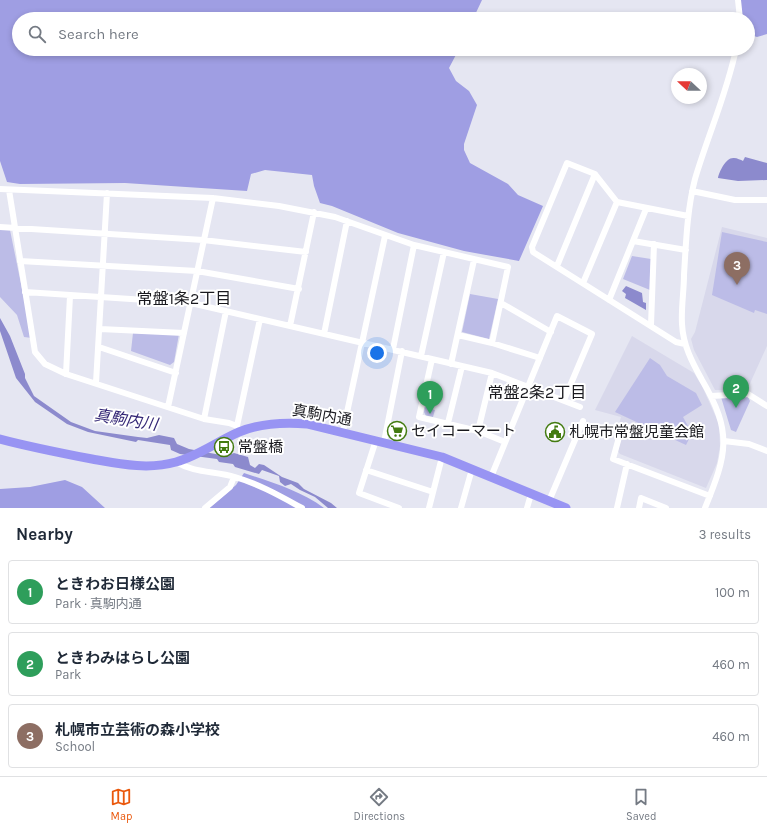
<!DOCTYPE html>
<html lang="en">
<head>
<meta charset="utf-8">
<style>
	:root { --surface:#fff; --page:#f2f2f3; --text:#1f2937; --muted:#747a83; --line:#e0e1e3; --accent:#ea580c }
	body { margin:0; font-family:Karla,"Noto Sans JP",sans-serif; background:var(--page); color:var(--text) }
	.compass { position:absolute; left:671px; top:68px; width:36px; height:36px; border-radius:50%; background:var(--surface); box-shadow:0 2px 6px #0003; rotate:292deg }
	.you { position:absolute; left:377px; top:353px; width:14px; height:14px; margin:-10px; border:3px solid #fff; border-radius:50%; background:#1a73e8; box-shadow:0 0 0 6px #1a73e833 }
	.badge { display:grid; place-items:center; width:26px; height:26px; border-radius:50%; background:var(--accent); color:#fff; font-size:13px; font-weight:700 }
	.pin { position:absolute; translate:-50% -33px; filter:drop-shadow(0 1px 2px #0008) }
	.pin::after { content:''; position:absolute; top:21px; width:14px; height:12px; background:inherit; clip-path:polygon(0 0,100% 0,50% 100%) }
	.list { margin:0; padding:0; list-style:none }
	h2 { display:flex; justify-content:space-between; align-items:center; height:52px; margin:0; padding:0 16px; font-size:17px }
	h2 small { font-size:13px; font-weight:400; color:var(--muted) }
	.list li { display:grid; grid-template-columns:26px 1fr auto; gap:12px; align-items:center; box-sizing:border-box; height:64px; margin:0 8px 8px; padding:0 8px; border:1px solid var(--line); border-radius:4px }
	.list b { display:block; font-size:15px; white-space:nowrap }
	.list p { margin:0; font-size:13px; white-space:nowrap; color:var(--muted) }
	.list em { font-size:13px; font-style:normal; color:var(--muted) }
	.icon { flex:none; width:22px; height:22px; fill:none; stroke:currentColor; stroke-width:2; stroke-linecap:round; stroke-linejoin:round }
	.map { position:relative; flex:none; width:767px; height:508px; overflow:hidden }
	.search { position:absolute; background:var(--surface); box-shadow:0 2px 6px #0003; left:12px; right:12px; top:12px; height:44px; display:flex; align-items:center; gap:10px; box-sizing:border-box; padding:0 14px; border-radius:22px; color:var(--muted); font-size:15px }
	.sheet { height:268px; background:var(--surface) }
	nav { display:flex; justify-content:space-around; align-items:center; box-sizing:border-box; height:56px; border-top:1px solid var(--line); background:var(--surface); font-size:11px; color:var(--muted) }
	nav a { display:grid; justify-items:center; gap:2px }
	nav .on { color:var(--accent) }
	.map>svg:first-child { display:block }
	.built { fill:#d8d8eb }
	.green { fill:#bcbce7 }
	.forest { fill:#9f9ee3 }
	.water { fill:#8c8acd }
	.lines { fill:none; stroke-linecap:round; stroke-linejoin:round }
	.minor { stroke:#fff; stroke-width:6 }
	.highway { stroke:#9894f3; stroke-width:9 }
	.labels { text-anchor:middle; stroke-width:4; stroke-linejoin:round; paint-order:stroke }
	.street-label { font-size:15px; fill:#19191e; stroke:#fff }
	.poi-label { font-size:15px; fill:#19191e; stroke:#fff; text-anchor:start }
	.neighbourhood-label { font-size:16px; fill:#19191e; stroke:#fff }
	.water-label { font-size:16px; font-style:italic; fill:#342776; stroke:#fff }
</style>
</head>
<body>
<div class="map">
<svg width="767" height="508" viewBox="0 0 767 508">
	<rect width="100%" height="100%" fill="#e5e6f2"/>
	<!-- built -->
	<path class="built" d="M722,227L767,238V346L747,390L745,391L715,390L694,350L691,339L695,332Z
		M632,336L694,373L702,386L719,424L720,446L717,463L706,488L620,454L618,451L625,426L619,424L621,417L595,410Z"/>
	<!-- green -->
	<path class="green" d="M0,230H10L32,338L24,337L17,315L0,297Z
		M722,232L767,242V314L755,310L754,313L712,295Z
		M632,256L651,259L650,290L623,279Z
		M470,294L498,299L489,339L462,332Z
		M133,333L179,334L174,362L170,365L131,351Z
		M650,358L660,365L667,376L696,393L702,405L683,417L692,433L686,445L615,412Z
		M721,397H748L750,401L736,432L731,430Z
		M425,407L435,410L433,417L426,416L424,412Z"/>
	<!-- forest -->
	<path class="forest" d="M0,0H482L473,19H19V49H459L449,68L456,81L469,91L477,105L464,144V150L470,163L508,184L518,195L543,206L519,261L464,251L398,233L332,206L320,203L314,186L312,175L265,170L251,174L247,191L125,183L20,184L7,182L0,161Z
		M739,0H767V34L757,37L748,34V19H737Z
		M244,473C271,482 301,491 324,508H209L236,485Z
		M65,480L82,487L105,508H0V489L30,487Z"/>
	<!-- water -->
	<path class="water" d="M745,157L767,163V180L738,181L718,178C719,172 726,157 734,158C737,158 741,160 743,161Z
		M626,286L642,293L643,302L646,303V310L625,298L626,294L622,291Z
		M0,318L10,336L25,374V378L34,396L71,422L95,431L138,437L147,438L159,435L174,438L177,444L189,449L226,456L234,453L248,457L250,465L255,468L259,464L264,465L282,477L298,483L304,489L331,503L337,508H328L315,497L300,490L291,484L285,486L280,482L279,476L262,470L259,474L235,467L233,464L219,462L217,459L180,454L171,450L170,445L138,440L136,442L88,432L67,424L35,402L16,378L0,331Z"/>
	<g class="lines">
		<!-- minor -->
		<path class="minor" d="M738,0L740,19
			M0,189L213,198L279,206L335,217L414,245L508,267L492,343
			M9,190L35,352L45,364L66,374L204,419L229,423L237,426L239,432
			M692,191L735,200H767
			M0,227L203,240L306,252
			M633,241L686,250
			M20,261L197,271L299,289
			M557,266L595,174
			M583,283L617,202
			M25,292L191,303L492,373L580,407
			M609,300L646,209
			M501,303L551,332
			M651,325L654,244
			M290,326L314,212
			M100,329L184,333
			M324,334L347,221
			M458,335L492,343L540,358
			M685,344L676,342L533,252L532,247L567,163L595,174L617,202L688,216
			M99,347L176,373
			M393,349L414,245
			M421,356L444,252
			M432,359L419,417L478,431L505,442
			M451,364L474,260
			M66,374L70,296
			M96,383L107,193
			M711,396L748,394L767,406
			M168,407L213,198
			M204,419L226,311
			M448,423L462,366
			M237,426L260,319
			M621,430L613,459L710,496
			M343,431L385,236
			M478,431L492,373
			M376,440L359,493L399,508
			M724,441L749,444L767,451
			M384,442L402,351
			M176,462C194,473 215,471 235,477C259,484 280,496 302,508
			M366,470L433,492
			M491,477L557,316L592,334L564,400
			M549,501L583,421
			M205,508L230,487L234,477
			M429,508L442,457
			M461,508L472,469
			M527,508L531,494
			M617,508L627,464
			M639,508L641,498L666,508
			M705,508C727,454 733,433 702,380C692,362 683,345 682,324C681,308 684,291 684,275C686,243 687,210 695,179C708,135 727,93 736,49"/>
		<!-- highway -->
		<path class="highway" d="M0,439C30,447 61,453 92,459C120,464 148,470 176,462C198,456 218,441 239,432C261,423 283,422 307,424L442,457L566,508"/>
	</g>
	<!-- icons -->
	<defs>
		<symbol id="supermarket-ring" viewBox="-11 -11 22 22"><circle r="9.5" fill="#fff" stroke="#437b11" stroke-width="1.5"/><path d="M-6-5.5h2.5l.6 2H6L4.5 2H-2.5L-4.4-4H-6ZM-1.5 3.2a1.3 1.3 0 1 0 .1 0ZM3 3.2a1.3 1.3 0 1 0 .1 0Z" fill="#437b11"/></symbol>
		<symbol id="civic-ring" viewBox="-11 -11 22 22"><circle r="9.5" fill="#fff" stroke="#437b11" stroke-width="1.5"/><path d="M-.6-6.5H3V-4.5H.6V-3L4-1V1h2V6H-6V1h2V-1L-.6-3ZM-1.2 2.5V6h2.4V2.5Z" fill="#437b11"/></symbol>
		<symbol id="bus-ring" viewBox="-11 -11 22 22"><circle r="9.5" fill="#fff" stroke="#437b11" stroke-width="1.5"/><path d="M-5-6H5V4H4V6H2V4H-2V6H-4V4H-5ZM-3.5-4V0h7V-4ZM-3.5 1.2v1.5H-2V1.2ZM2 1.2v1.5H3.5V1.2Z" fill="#437b11"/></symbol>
	</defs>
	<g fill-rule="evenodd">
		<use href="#supermarket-ring" x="386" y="420" width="22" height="22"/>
		<use href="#civic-ring" x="544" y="421" width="22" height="22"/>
		<use href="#bus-ring" x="213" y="436" width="22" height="22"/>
	</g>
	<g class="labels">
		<!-- street labels -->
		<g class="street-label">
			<text transform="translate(322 415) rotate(10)" y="5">真駒内通</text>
		</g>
		<!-- poi labels -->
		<g class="poi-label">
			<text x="411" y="436">セイコーマート</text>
			<text x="569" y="437">札幌市常盤児童会館</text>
			<text x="238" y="452">常盤橋</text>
		</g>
		<!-- neighbourhood labels -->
		<g class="neighbourhood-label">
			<text x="184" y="304">常盤1条2丁目</text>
			<text x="537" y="398">常盤2条2丁目</text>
		</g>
		<!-- water labels -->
		<g class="water-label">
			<text transform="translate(126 419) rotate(9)" y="6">真駒内川</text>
		</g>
	</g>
</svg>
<svg class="compass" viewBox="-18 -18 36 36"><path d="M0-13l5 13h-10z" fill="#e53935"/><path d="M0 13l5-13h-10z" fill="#747a83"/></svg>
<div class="you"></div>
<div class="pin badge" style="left:430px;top:414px;background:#2e9e5b">1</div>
<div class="pin badge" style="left:736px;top:408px;background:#2e9e5b">2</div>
<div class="pin badge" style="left:737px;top:285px;background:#8d6e63">3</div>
<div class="search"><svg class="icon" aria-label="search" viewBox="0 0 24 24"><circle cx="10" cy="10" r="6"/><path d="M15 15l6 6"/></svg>Search here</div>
</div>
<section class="sheet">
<h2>Nearby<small>3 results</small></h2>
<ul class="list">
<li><span class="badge" style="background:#2e9e5b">1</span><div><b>ときわお日様公園</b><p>Park · 真駒内通</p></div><em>100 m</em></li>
<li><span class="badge" style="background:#2e9e5b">2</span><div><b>ときわみはらし公園</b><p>Park</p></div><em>460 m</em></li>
<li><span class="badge" style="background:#8d6e63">3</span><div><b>札幌市立芸術の森小学校</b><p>School</p></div><em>460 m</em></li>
</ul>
</section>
<nav>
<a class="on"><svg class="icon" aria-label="map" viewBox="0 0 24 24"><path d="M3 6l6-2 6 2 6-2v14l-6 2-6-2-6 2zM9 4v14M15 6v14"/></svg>Map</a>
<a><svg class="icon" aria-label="directions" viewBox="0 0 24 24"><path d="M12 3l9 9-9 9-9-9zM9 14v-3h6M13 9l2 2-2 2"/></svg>Directions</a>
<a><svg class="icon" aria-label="saved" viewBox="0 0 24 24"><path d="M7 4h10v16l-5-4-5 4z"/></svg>Saved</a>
</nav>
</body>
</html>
